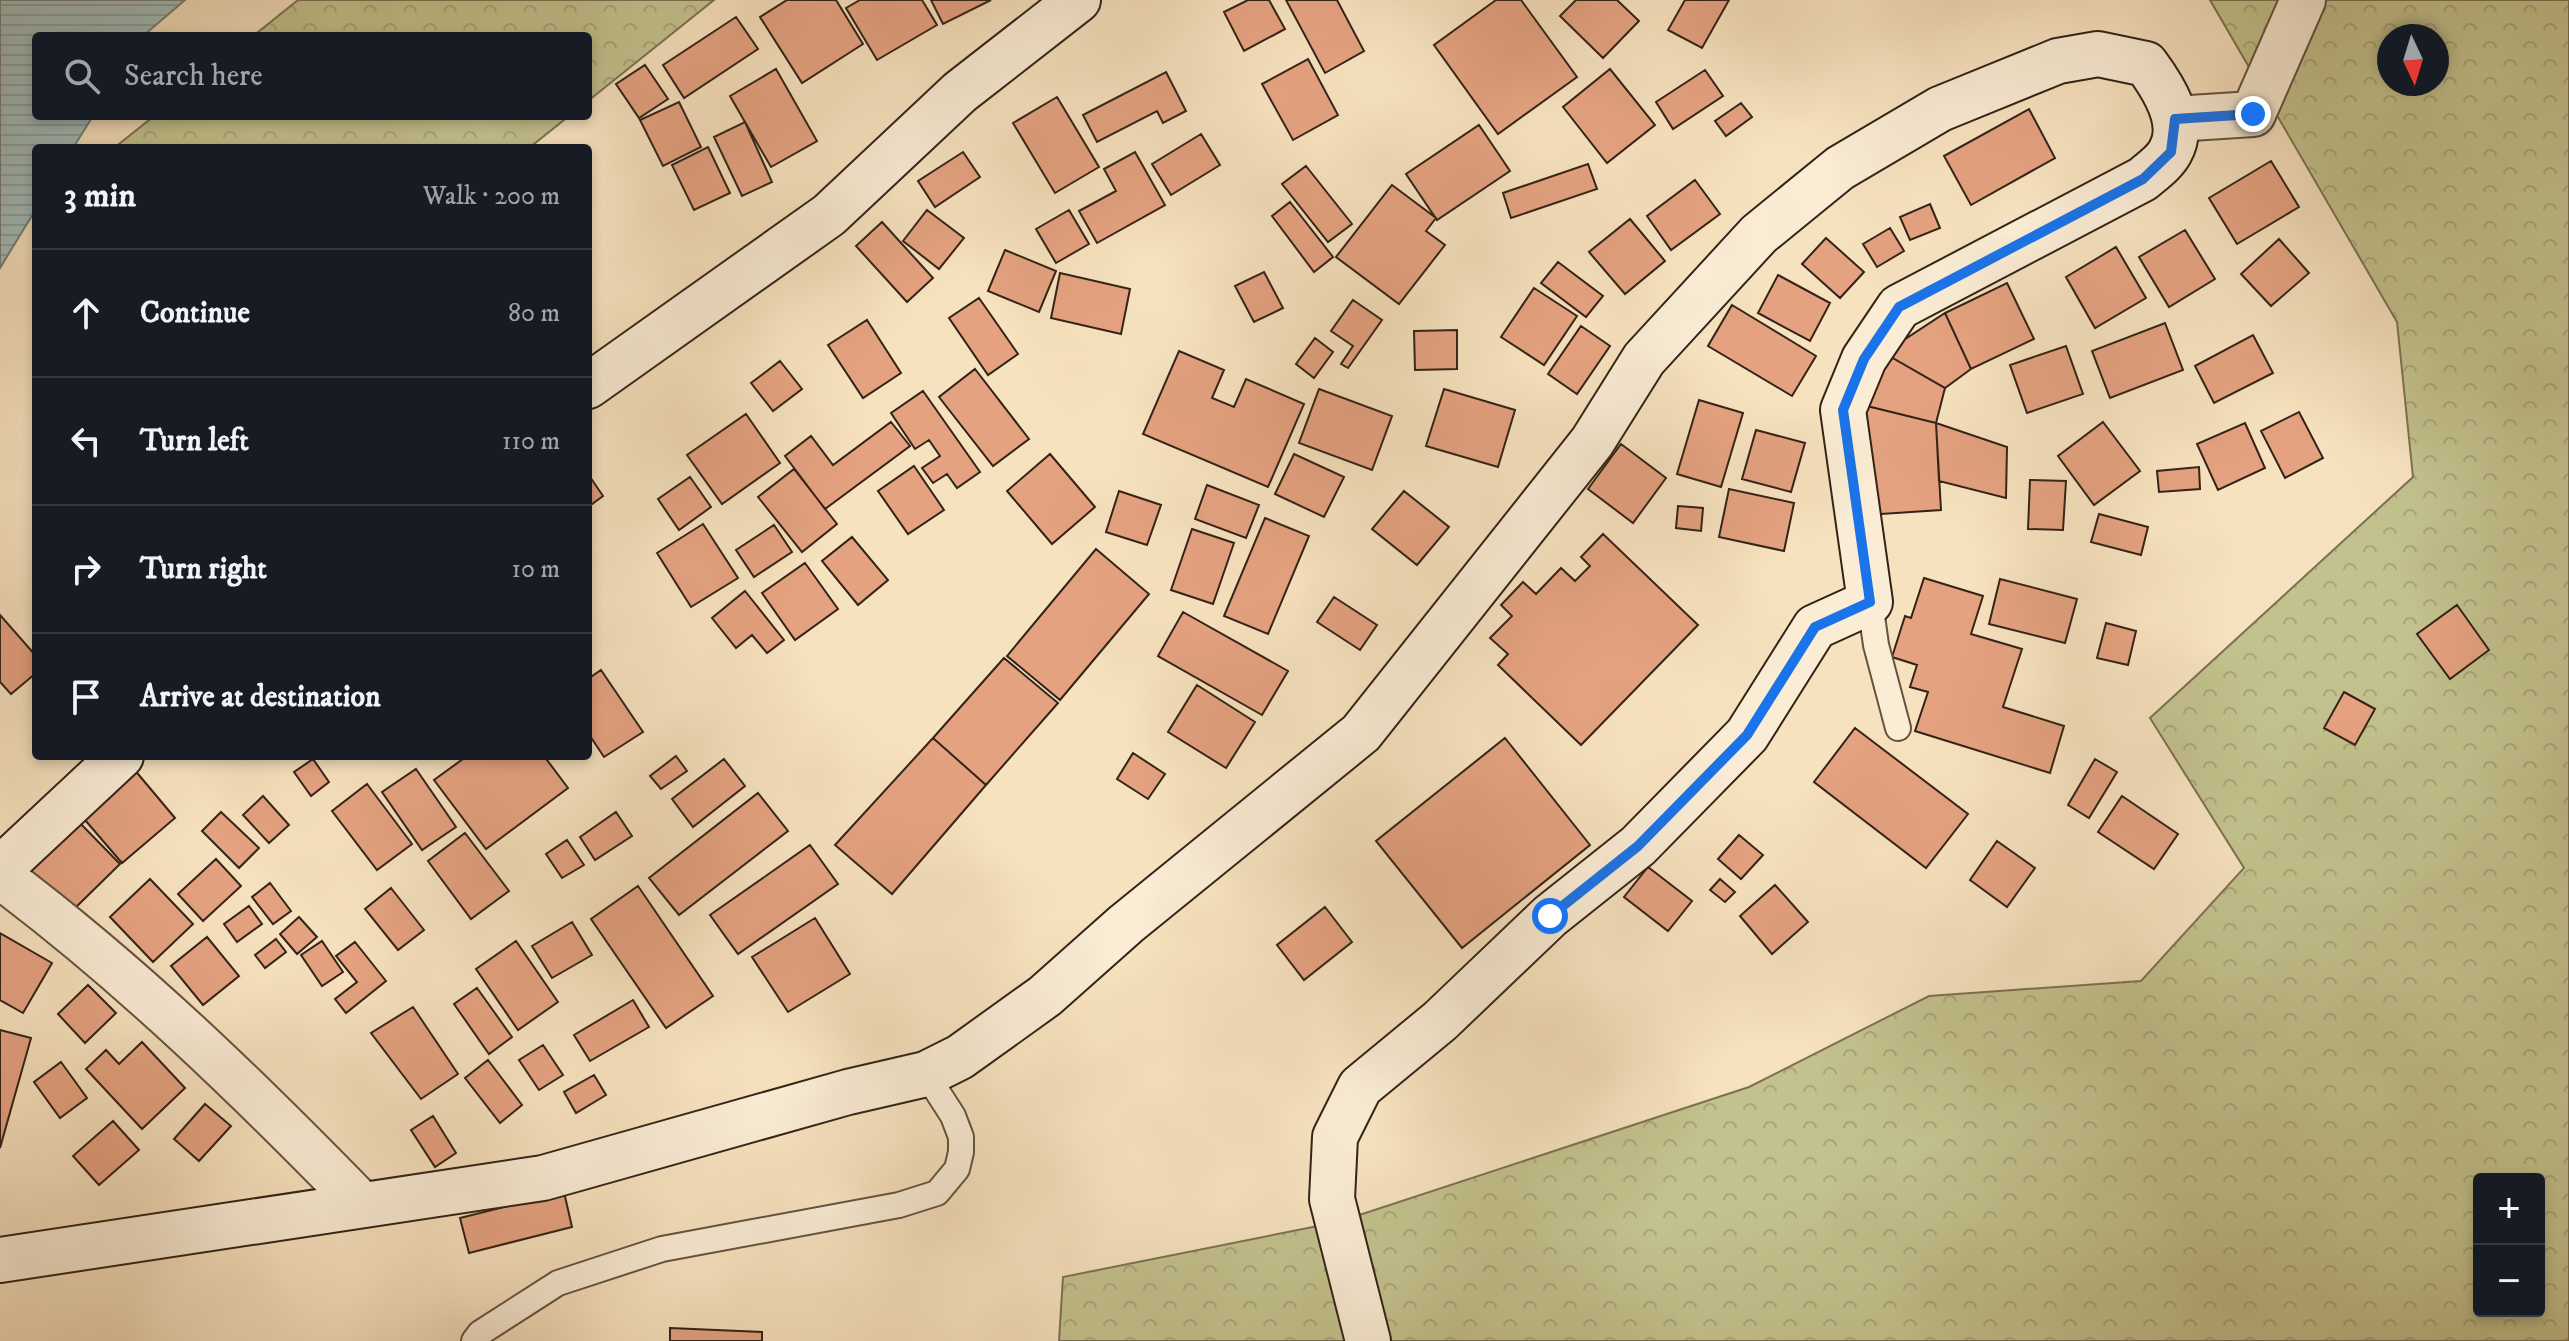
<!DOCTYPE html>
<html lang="en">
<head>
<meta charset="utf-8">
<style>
	:root { --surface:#171b24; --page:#242831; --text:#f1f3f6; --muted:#9ea1a6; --line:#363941 }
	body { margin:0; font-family:"IM FELL DW Pica",serif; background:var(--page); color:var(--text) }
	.controls { position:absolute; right:24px; bottom:24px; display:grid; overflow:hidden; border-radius:8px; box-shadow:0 4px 12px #0003 }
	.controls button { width:72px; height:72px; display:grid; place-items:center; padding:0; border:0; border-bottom:2px solid var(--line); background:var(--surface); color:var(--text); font:40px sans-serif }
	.compass { position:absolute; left:2377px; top:24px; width:72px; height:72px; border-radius:50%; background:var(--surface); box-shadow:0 4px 12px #0003; rotate:176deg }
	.stop { position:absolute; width:24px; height:24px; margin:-18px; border:6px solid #1a73e8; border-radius:50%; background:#fff }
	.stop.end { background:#1a73e8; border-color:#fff; box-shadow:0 2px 8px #0008 }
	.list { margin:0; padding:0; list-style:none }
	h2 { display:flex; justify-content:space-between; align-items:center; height:104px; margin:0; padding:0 32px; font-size:34px }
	h2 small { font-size:26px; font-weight:400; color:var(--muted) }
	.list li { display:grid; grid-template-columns:52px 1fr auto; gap:24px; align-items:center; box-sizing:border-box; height:128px; padding:0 32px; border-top:2px solid var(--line) }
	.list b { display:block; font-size:30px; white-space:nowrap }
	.list em { font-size:26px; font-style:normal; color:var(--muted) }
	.icon { flex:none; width:44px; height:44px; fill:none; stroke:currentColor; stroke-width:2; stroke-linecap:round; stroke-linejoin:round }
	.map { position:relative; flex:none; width:2569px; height:1341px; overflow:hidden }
	.search { position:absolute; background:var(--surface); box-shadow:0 4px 12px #0003; left:32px; top:32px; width:560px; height:88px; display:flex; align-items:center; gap:20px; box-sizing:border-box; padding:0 28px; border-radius:8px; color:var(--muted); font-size:30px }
	.panel { position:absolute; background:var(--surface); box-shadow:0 4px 12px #0003; left:32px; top:144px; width:560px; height:616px; border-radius:8px }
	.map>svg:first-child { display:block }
	.forest { fill:url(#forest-crowns); stroke:#7b7252; stroke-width:2; fill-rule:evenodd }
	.water { fill:url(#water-rules); stroke:#757f79; stroke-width:2 }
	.building { fill:#e5a281; stroke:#332317; stroke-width:2 }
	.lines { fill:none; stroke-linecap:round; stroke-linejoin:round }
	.service-casing { stroke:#645341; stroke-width:28 }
	.minor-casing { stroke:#645341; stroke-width:48 }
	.tertiary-casing { stroke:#645341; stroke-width:48 }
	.secondary-casing { stroke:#332317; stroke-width:48 }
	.service { stroke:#faecd5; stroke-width:24 }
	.minor { stroke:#faecd5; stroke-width:44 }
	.tertiary { stroke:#faecd5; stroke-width:44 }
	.secondary { stroke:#faecd5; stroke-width:44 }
	.route { stroke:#1a73e8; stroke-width:10 }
</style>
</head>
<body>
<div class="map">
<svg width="2569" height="1341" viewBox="0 0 2569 1341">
	<defs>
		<pattern id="forest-crowns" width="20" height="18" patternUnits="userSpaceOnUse" patternTransform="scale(2)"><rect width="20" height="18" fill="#c3c28e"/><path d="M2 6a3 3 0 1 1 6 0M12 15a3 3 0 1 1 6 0" fill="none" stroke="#a8a67a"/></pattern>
		<pattern id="water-rules" width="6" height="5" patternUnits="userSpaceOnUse" patternTransform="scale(2)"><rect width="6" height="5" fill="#a1bcbb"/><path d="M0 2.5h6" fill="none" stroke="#8ba1a0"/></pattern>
	</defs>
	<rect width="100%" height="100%" fill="#f7e2bf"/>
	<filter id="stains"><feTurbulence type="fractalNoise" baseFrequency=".0025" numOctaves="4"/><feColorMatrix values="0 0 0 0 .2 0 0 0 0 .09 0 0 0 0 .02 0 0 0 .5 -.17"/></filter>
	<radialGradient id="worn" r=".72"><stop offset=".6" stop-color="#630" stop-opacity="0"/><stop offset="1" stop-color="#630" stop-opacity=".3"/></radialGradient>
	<!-- forest -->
	<path class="forest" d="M298,0H714L588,101V36H253Z
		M2210,0H2569V1341H1059L1063,1277L1338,1222L1749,1087L1929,996L2141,981L2244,868L2150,718L2413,477L2397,322ZM2389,36H2437V84H2389ZM2479,1179H2539V1311H2479Z
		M154,116H569L529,148H114Z"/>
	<!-- water -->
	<path class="water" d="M0,0H185L143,36H36V116H93L73,148H36V209L0,268Z"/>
	<!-- building -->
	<path class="building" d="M787,0H836L863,44L802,83L760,17Z
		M860,0H922L937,25L877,60L846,8Z
		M931,0H991L943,24Z
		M1248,0H1269L1285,29L1244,51L1224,12Z
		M1286,0H1337L1364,51L1325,73Z
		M1496,0H1521L1577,77L1498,134L1434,45Z
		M1576,0H1617L1639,21L1603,58L1560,16Z
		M1685,0H1729L1702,48L1668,30Z
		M736,17L758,49L684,98L663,65Z
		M1308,59L1338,115L1293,140L1262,84Z
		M645,65L668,99L639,118L616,84Z
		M776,69L817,141L771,167L730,96Z
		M1610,69L1655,125L1607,163L1563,107Z
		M1705,70L1723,96L1673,129L1656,102Z
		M1166,72L1186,111L1163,123L1157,111L1097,142L1083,115Z
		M1057,97L1099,167L1055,193L1013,123Z
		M679,102L701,147L663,166L640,120Z
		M1741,103L1752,117L1726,136L1715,121Z
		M2029,109L2055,158L1971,205L1944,156Z
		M745,122L772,182L742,196L714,137Z
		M1479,125L1510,171L1437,220L1406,174Z
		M1201,134L1220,165L1171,195L1152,164Z
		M708,147L730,193L694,210L672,165Z
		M963,152L980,177L935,207L918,181Z
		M1135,152L1165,205L1097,243L1079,211L1116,191L1104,169Z
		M2271,161L2299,207L2237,244L2209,198Z
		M1588,164L1597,189L1511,218L1503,193Z
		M1306,166L1352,224L1328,242L1282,184Z
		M1695,180L1720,214L1671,250L1647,216Z
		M1392,185L1436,218L1426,231L1445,245L1399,304L1336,257Z
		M1290,202L1333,257L1314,272L1272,216Z
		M1930,204L1940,228L1910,240L1900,217Z
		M927,210L964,238L939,269L903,241Z
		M1069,210L1089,244L1056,263L1036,229Z
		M1630,219L1665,261L1625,294L1589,252Z
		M882,222L933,278L907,302L856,246Z
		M1890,228L1904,251L1877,267L1863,244Z
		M2185,230L2215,279L2169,307L2139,257Z
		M1826,238L1864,272L1840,298L1802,264Z
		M2279,239L2309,273L2271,306L2241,274Z
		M2116,247L2146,298L2095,328L2066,277Z
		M1005,250L1056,271L1039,312L988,291Z
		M1558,262L1603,296L1586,317L1541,283Z
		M1264,272L1283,308L1254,322L1235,286Z
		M1060,273L1130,289L1121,334L1051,318Z
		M1778,275L1830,303L1810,341L1758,313Z
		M2007,283L2034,339L1971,369L1945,313Z
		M1534,288L1577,316L1544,365L1501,337Z
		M979,298L1018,354L988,375L949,318Z
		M1353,300L1382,320L1348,368L1341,364L1353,346L1331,331Z
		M1732,305L1816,356L1792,396L1708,346Z
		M1945,313L1971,369L1945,388L1884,353Z
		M867,320L901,373L863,398L828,345Z
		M2165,323L2183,370L2110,398L2092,351Z
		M1581,326L1610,346L1577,394L1548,374Z
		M1457,330V369L1415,370L1414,331Z
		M2253,335L2273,373L2214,403L2195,366Z
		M1315,338L1333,352L1314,378L1296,364Z
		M2066,346L2083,394L2027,413L2010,365Z
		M1179,351L1224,370L1212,398L1234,407L1246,379L1304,404L1268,487L1143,434Z
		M1884,353L1945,388L1936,423L1859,404Z
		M780,361L802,389L773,411L751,383Z
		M975,369L1029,439L993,466L939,397Z
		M1319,389L1392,416L1372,470L1299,443Z
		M1444,389L1515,410L1498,467L1426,446Z
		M923,391L980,472L957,488L947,474L933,483L922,468L940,456L929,440L915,449L891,413Z
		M1699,400L1743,413L1721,487L1677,474Z
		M1859,404L1936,423L1941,510L1866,515Z
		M2299,412L2323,458L2285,478L2261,431Z
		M746,414L780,463L722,504L687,455Z
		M891,422L910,446L825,509L785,456L811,436L833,465Z
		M2103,422L2140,471L2094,505L2058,456Z
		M1936,423L2007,447L2006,498L1939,481Z
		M2245,423L2265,468L2218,490L2197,444Z
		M1756,430L1805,443L1791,492L1742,479Z
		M1621,444L1666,478L1633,523L1588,489Z
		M1050,454L1095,507L1052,544L1007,491Z
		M1294,454L1344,477L1324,517L1275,494Z
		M914,466L944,510L908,534L878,491Z
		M2199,467L2200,489L2159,492L2157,471Z
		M794,469L837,524L802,552L758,497Z
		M588,474L603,496L588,507Z
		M690,477L711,507L679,530L658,499Z
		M2030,480L2066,481L2063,530L2028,529Z
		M1207,485L1259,505L1246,538L1195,519Z
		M1729,489L1794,503L1784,551L1719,537Z
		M1119,491L1161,505L1147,545L1106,532Z
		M1404,491L1449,527L1417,565L1372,529Z
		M1678,506L1703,508L1701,531L1676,528Z
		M2099,514L2148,527L2141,555L2091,542Z
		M1265,518L1309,536L1268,634L1224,616Z
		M703,524L738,578L691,607L657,553Z
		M774,525L792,552L754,577L736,550Z
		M1192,529L1234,543L1213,604L1171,590Z
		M1603,534L1698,625L1581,745L1498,665L1508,654L1490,638L1512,616L1501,605L1523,582L1536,594L1561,568L1575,581L1590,566L1581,557Z
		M852,537L888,580L858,605L822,561Z
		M1096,549L1149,594L1060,700L1007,656Z
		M805,563L838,609L795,640L762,593Z
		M1924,578L1983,596L1971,634L2022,649L2003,707L2064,726L2050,773L1915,731L1928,692L1910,687L1917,665L1892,657L1905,616L1911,618Z
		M2000,579L2077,599L2065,643L1989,624Z
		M745,591L784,640L767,653L752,635L736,648L712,618Z
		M1334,597L1377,625L1360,650L1317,622Z
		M2457,605L2489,650L2450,679L2417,634Z
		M1183,612L1288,671L1262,715L1158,656Z
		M0,615L36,656V673L11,694L0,682Z
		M2106,623L2136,631L2128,665L2097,658Z
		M1004,658L1058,703L986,785L933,738Z
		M601,670L643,732L604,757L588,733V679Z
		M1197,685L1255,722L1226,768L1168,732Z
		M2344,692L2375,709L2355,745L2324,728Z
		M1855,728L1968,814L1926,868L1814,782Z
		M933,738L986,785L892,894L835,845Z
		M1505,738L1590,845L1462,948L1376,841Z
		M1133,753L1165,774L1148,799L1117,779Z
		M467,756H544L568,788L486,849L434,780Z
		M676,756L687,771L661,789L650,776Z
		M313,759L329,782L311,796L294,772Z
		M724,759L745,786L693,827L672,799Z
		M2095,759L2117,772L2089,818L2068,805Z
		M133,768L175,818L122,863L79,813Z
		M416,769L456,827L422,850L382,792Z
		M367,784L412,844L377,870L332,811Z
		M758,793L788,831L679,915L649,878Z
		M263,796L289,825L269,843L243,815Z
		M2122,796L2178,834L2154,869L2098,832Z
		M221,812L259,848L239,868L202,831Z
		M616,812L632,836L595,860L580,837Z
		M74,817L120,864L72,911L25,865Z
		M465,833L509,891L471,919L428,861Z
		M1739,835L1763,855L1741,879L1718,859Z
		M567,840L584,865L562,878L546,854Z
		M1997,841L2035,868L2007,907L1970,880Z
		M810,845L838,884L738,954L710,915Z
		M216,859L241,886L203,921L178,894Z
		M1648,867L1692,901L1668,931L1624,897Z
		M150,879L193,924L153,962L110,917Z
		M1720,879L1735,892L1725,902L1710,890Z
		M270,883L291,911L273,924L252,897Z
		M1775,885L1808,922L1772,954L1740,916Z
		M638,886L713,996L666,1028L591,919Z
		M391,888L424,930L398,950L365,909Z
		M249,906L262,924L237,942L224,924Z
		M1325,907L1352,942L1304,980L1277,945Z
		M299,917L317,937L297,954L280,934Z
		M815,918L850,974L788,1012L752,957Z
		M572,922L592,955L552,978L532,946Z
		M0,933L52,963L23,1013L0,1000Z
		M207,937L239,976L203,1005L171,966Z
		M276,939L286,952L265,968L255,955Z
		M322,941L343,972L322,986L301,955Z
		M516,941L558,1002L518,1030L476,969Z
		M355,942L386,981L346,1013L335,999L357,982L336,956Z
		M88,985L116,1013L85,1043L58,1014Z
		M477,988L512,1037L489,1054L454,1004Z
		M633,1000L649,1027L590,1061L574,1035Z
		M413,1007L458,1074L421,1099L371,1033Z
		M0,1030L31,1038L0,1148Z
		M142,1042L185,1088L142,1129L86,1069L106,1050L119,1064Z
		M543,1045L563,1075L539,1090L519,1060Z
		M488,1060L522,1105L500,1123L465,1078Z
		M61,1062L87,1098L60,1118L34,1082Z
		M594,1075L606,1095L576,1113L564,1092Z
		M205,1104L231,1126L199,1161L174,1139Z
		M433,1116L456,1153L435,1167L411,1130Z
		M113,1121L139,1150L99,1185L73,1156Z
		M564,1192L572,1227L469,1253L460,1218Z
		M670,1328L762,1332V1341H670Z"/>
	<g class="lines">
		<defs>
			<path id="service" d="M1870,602L1876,645L1898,728
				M474,1341L480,1333L558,1283L662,1249L899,1205L937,1193L957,1169L961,1152V1137L953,1116L926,1074"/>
			<path id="minor" d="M0,876C131,974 248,1088 362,1205"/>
			<path id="tertiary" d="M2175,119L2253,114L2303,0"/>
			<path id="secondary" d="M588,386L829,215L960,92L1078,0
				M0,869L121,756
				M0,1260L543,1178L848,1092L926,1074L960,1057L1045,996L1126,924L1361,733L1592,442L1644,359L1759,234L1840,168L1940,109L2058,61L2098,54L2146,64C2163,87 2187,123 2170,152C2165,162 2151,172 2143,179L1899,307L1864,359L1843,410L1870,602L1815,627L1747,735L1638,846L1550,916L1440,1021L1360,1087L1335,1137L1332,1199L1368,1341"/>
		</defs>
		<!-- service casing -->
		<use href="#service" class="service-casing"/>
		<!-- minor casing -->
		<use href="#minor" class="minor-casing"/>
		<!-- tertiary casing -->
		<use href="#tertiary" class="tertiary-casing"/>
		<!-- secondary casing -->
		<use href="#secondary" class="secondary-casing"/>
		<!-- service -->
		<use href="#service" class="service"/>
		<!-- minor -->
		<use href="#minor" class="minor"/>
		<!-- tertiary -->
		<use href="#tertiary" class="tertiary"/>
		<!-- secondary -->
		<use href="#secondary" class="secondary"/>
	</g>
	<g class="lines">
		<!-- route -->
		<path class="route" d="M1550,916L1638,846L1747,735L1815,627L1870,602L1843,410L1864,359L1899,307L2143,179L2171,152L2175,119L2253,114"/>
	</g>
	<rect width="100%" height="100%" filter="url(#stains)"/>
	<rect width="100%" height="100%" fill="url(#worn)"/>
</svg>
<div class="controls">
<button>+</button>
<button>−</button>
</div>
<svg class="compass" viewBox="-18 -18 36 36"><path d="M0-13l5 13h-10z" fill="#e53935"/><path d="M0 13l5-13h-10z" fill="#9ea1a6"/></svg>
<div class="stop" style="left:1550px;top:916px"></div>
<div class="stop end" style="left:2253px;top:114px"></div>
<div class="search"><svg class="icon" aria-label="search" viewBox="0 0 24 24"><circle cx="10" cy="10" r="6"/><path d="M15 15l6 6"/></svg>Search here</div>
<section class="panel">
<h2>3 min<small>Walk · 200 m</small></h2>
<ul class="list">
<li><svg class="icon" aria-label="ahead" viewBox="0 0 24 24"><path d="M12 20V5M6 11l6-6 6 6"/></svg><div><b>Continue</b></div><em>80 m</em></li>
<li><svg class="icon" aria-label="left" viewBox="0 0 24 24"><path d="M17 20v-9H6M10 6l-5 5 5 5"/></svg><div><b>Turn left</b></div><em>110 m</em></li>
<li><svg class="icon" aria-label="right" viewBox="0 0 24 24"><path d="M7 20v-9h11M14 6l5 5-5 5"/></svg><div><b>Turn right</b></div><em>10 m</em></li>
<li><svg class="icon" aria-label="arrive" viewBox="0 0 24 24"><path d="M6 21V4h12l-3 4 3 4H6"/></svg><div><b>Arrive at destination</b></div></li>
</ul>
</section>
</div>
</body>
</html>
